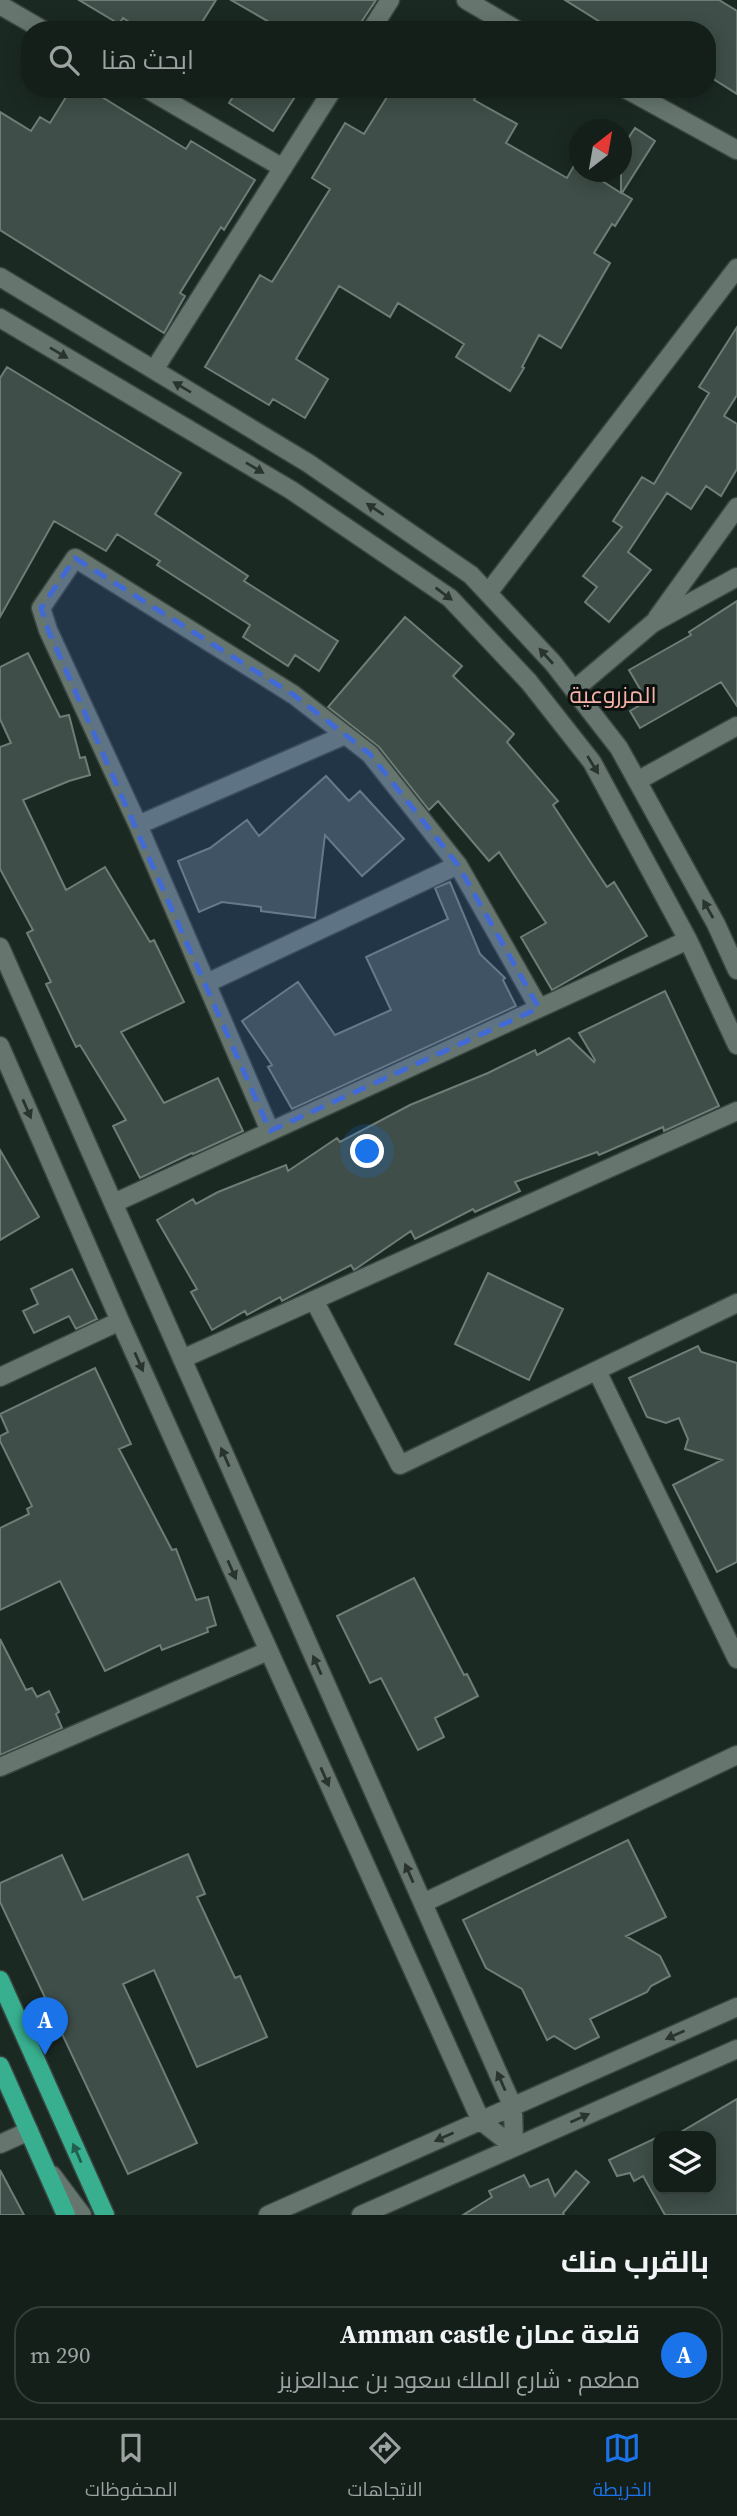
<!DOCTYPE html>
<html lang="ar">
<head>
<meta charset="utf-8">
<style>
	:root { --surface:#141f1a; --page:#1d2723; --text:#f1f3f6; --muted:#9da2a2; --line:#333d39; --accent:#1a73e8 }
	body { margin:0; font-family:"Source Serif 4",Cairo,serif; background:var(--page); color:var(--text); direction:rtl }
	.controls { position:absolute; right:21px; bottom:21px; display:grid; overflow:hidden; border-radius:14px; box-shadow:0 4px 18px #0003 }
	.controls button { width:63px; height:63px; display:grid; place-items:center; padding:0; border:0; border-bottom:2px solid var(--line); background:var(--surface); color:var(--text); font:35px sans-serif }
	.compass { position:absolute; left:569px; top:119px; width:63px; height:63px; border-radius:50%; background:var(--surface); box-shadow:0 4px 18px #0003; rotate:31deg }
	.you { position:absolute; left:368px; top:1152px; width:24px; height:24px; margin:-18px; border:5px solid #fff; border-radius:50%; background:#1a73e8; box-shadow:0 0 0 10px #1a73e833 }
	.badge { display:grid; place-items:center; width:46px; height:46px; border-radius:50%; background:var(--accent); color:#fff; font-size:23px; font-weight:700 }
	.pin { position:absolute; translate:-50% -58px; filter:drop-shadow(0 2px 4px #0008) }
	.pin::after { content:''; position:absolute; top:37px; width:24px; height:21px; background:inherit; clip-path:polygon(0 0,100% 0,50% 100%) }
	.list { margin:0; padding:0; list-style:none }
	h2 { display:flex; justify-content:space-between; align-items:center; height:91px; margin:0; padding:0 28px; font-size:30px }
	h2 small { font-size:23px; font-weight:400; color:var(--muted) }
	.list li { display:grid; grid-template-columns:46px 1fr auto; gap:21px; align-items:center; box-sizing:border-box; height:98px; margin:0 14px 14px; padding:0 14px; border:2px solid var(--line); border-radius:28px }
	.list b { display:block; font-size:26px; white-space:nowrap }
	.list p { margin:0; font-size:23px; white-space:nowrap; color:var(--muted) }
	.list em { font-size:23px; font-style:normal; color:var(--muted) }
	.icon { flex:none; width:38px; height:38px; fill:none; stroke:currentColor; stroke-width:2; stroke-linecap:round; stroke-linejoin:round }
	.map { position:relative; flex:none; width:737px; height:2215px; overflow:hidden; direction:ltr }
	.search { position:absolute; background:var(--surface); box-shadow:0 4px 18px #0003; left:21px; right:21px; top:21px; height:77px; display:flex; align-items:center; gap:18px; box-sizing:border-box; padding:0 24px; border-radius:28px; color:var(--muted); font-size:26px }
	.sheet { height:203px; background:var(--surface) }
	nav { display:flex; justify-content:space-around; align-items:center; box-sizing:border-box; height:98px; border-top:2px solid var(--line); background:var(--surface); font-size:19px; color:var(--muted) }
	nav a { display:grid; justify-items:center; gap:4px }
	nav .on { color:var(--accent) }
	.map>svg:first-child { display:block }
	.building { fill:#3f4e48; stroke:#6e7e77; stroke-width:2 }
	.lines { fill:none; stroke-linecap:round; stroke-linejoin:round }
	.minor-casing { stroke:#3a4541; stroke-width:21 }
	.major-casing { stroke:#3a4541; stroke-width:21 }
	.minor { stroke:#66766f; stroke-width:18 }
	.major { stroke:#38b08f; stroke-width:18 }
	.oneway { fill:#2a342f }
	.oneway2 { fill:#21604e }
	.marked { fill:#416ad7; fill-opacity:0.2; stroke:#416ad7; stroke-width:5; stroke-dasharray:14 9; stroke-linejoin:round }
	.labels { text-anchor:middle; stroke-width:6; stroke-linejoin:round; paint-order:stroke }
	.neighbourhood-label { font-size:23px; fill:#f5b2a8; stroke:#0a100d }
</style>
</head>
<body>
<div class="map">
<svg width="737" height="2215" viewBox="0 0 737 2215">
	<rect width="100%" height="100%" fill="#1b2923"/>
	<!-- building -->
	<path class="building" d="M79,0H216L197,30H141L123,18L119,24Z
		M231,0H376L356,30H283Z
		M565,0H719L737,11V94L707,75V30H613Z
		M71,89H89L186,149L191,141L255,180L224,230L221,227L180,293L185,296L164,333L0,230V112L31,131L40,117L50,123Z
		M238,89H300L273,131L229,103Z
		M392,89H480L474,100L517,124L506,143L567,178L575,164L579,166V172H588L621,193V149L635,128L655,141L622,193L632,199L615,226L612,224L594,253L610,263L561,348L539,335L522,367L524,368L510,391L456,357L464,344L398,303L390,317L339,286L296,359L328,379L305,418L273,399L269,405L205,367L260,275L272,282L330,189L312,178L345,123L364,134Z
		M737,327V395L724,416L737,424V469L721,496L706,486L691,509L667,493L628,552L651,570L609,622L585,602L597,587L583,576L622,527L613,521L642,477L654,484L709,393L699,387Z
		M7,367L181,473L155,514L248,576L244,581L338,641L319,671L295,655L288,666L243,637L250,625L157,565L160,561L117,534L106,551L54,521L0,617V378Z
		M737,601V706L721,682L640,728L630,711L647,701L629,670L691,635L689,632Z
		M405,617L462,666L453,676L514,734L507,742L558,801L553,805L607,887L614,882L647,936L552,990L521,937L546,923L499,852L489,861L438,801L429,810L379,747L328,707Z
		M28,653L60,717L69,715L80,758L85,757L90,775L69,781L23,800L66,890L105,867L150,942L154,940L184,1002L121,1032L164,1103L218,1078L243,1131L193,1154L192,1153L140,1178L113,1126L126,1120L80,1045L76,1047L46,984L51,982L27,933L33,930L0,869V747L11,743L0,719V667Z
		M326,776L349,801L360,791L404,839L362,876L325,835L315,918L261,911V907L222,902L199,912L178,861L210,848L247,820L259,836Z
		M450,882L480,954L505,978L503,980L516,1006L292,1109L268,1067L272,1065L242,1021L298,982L335,1035L391,1010L366,957L448,919L435,888Z
		M665,991L719,1106L664,1131L663,1127L599,1155L597,1152L515,1182L520,1191L475,1212L473,1209L415,1239L411,1231L357,1268L354,1270L351,1265L282,1301L280,1297L247,1315L245,1311L212,1330L191,1292L197,1289L157,1220L193,1199L196,1204L218,1192L286,1165L288,1171L337,1138L340,1142L410,1105L488,1073L535,1050L537,1055L569,1038L594,1062L595,1060L579,1033Z
		M0,1150L39,1217L0,1240Z
		M72,1269L97,1319L76,1329L69,1316L34,1333L23,1311L38,1304L31,1289Z
		M488,1273L563,1309L529,1380L455,1344Z
		M698,1346L701,1352L737,1363V1562L717,1572L673,1485L722,1460L685,1449L688,1439L679,1418L666,1423L647,1417L629,1378Z
		M95,1368L131,1444L119,1449L172,1550L176,1549L196,1600L208,1597L216,1625L207,1628L208,1632L162,1650L160,1645L105,1671L60,1581L0,1610V1528L29,1514L27,1509L32,1506L0,1441V1436L8,1432L0,1414Z
		M414,1578L464,1675L467,1674L478,1696L435,1718L444,1737L418,1750L381,1678L370,1683L337,1616Z
		M0,1639L26,1690L32,1688L37,1697L49,1691L59,1712L56,1714L62,1728L0,1755Z
		M628,1840L666,1917L626,1936L660,1956L670,1976L651,1986L647,1992L590,2019L599,2037L575,2049L554,2036L547,2040L522,1989L486,1968L463,1920Z
		M188,1854L205,1894L197,1897L235,1978L240,1976L267,2037L197,2067L154,1970L123,1984L197,2143L128,2174L0,1902V1883L62,1855L83,1900Z
		M737,2099V2215H665L643,2176L634,2181L630,2173L617,2176L609,2160L658,2137V2189H711V2136H674Z
		M0,2170L24,2215H0Z
		M576,2171L589,2182L563,2213L564,2215H463L492,2197L489,2191L524,2175L530,2187L548,2179L555,2196Z"/>
	<g class="lines">
		<defs>
			<path id="minor" d="M466,0L517,30
				M0,5L43,30
				M371,30L390,0
				M147,89L283,168
				M626,89L737,150
				M0,277L308,463L471,575L553,663L619,748L716,924L737,970
				M0,318L291,490L450,598L529,682L592,762L688,940L737,1045
				M154,370L333,89
				M488,593L737,268
				M657,618L737,507
				M574,690L653,623L737,577
				M637,781L737,726
				M138,825L345,735
				M0,947L513,2107L514,2147
				M207,983L458,865
				M0,1046L120,1321L481,2121L514,2147
				M270,1131L138,825L48,630L41,608L75,558L294,695L370,754L458,865L539,1008
				M114,1203L688,940
				M314,1300L400,1465L737,1303
				M182,1359L737,1111
				M597,1371L737,1659
				M0,1377L120,1321
				M0,1767L268,1651
				M423,1903L737,1755
				M0,2144L29,2131
				M52,2175L82,2215
				M268,2215L737,2007
				M361,2215L737,2049"/>
			<path id="major" d="M0,1980L105,2215
				M0,2066L66,2215"/>
		</defs>
		<!-- minor casing -->
		<use href="#minor" class="minor-casing"/>
		<!-- major casing -->
		<use href="#major" class="major-casing"/>
		<!-- minor -->
		<use href="#minor" class="minor"/>
		<!-- major -->
		<use href="#major" class="major"/>
	</g>
	<!-- one-way arrows -->
	<defs><path id="oneway-solid" d="M-6-.8H1V-3.2L6.5 0L1 3.2V.8H-6Z" transform="scale(1.75)"/></defs>
	<g class="oneway">
		<use href="#oneway-solid" transform="translate(59 353) rotate(31)"/>
		<use href="#oneway-solid" transform="translate(182 387) rotate(-149)"/>
		<use href="#oneway-solid" transform="translate(255 468) rotate(31)"/>
		<use href="#oneway-solid" transform="translate(375 509) rotate(-146)"/>
		<use href="#oneway-solid" transform="translate(444 594) rotate(37)"/>
		<use href="#oneway-solid" transform="translate(546 656) rotate(-132)"/>
		<use href="#oneway-solid" transform="translate(593 765) rotate(58)"/>
		<use href="#oneway-solid" transform="translate(708 909) rotate(-119)"/>
		<use href="#oneway-solid" transform="translate(27 1109) rotate(66)"/>
		<use href="#oneway-solid" transform="translate(139 1362) rotate(66)"/>
		<use href="#oneway-solid" transform="translate(225 1457) rotate(-114)"/>
		<use href="#oneway-solid" transform="translate(232 1570) rotate(66)"/>
		<use href="#oneway-solid" transform="translate(317 1665) rotate(-114)"/>
		<use href="#oneway-solid" transform="translate(325 1777) rotate(66)"/>
		<use href="#oneway-solid" transform="translate(409 1873) rotate(-114)"/>
		<use href="#oneway-solid" transform="translate(675 2035) rotate(156)"/>
		<use href="#oneway-solid" transform="translate(501 2081) rotate(-114)"/>
		<use href="#oneway-solid" transform="translate(580 2118) rotate(-24)"/>
		<use href="#oneway-solid" transform="translate(444 2137) rotate(156)"/>
	</g>
	<use class="oneway2" href="#oneway-solid" transform="translate(77 2153) rotate(-114)"/>
	<!-- marked area -->
	<path class="marked" d="M75,558L294,695L370,754L458,865L539,1008L270,1131L48,630L41,608Z"/>
	<g class="labels">
		<!-- neighbourhood labels -->
		<g class="neighbourhood-label">
			<text x="613" y="703">المزروعية</text>
		</g>
	</g>
</svg>
<div class="controls">
<button><svg class="icon" aria-label="layers" viewBox="0 0 24 24"><path d="M12 4l9 5-9 5-9-5zM3 14l9 5 9-5"/></svg></button>
</div>
<svg class="compass" viewBox="-18 -18 36 36"><path d="M0-13l5 13h-10z" fill="#e53935"/><path d="M0 13l5-13h-10z" fill="#9da2a2"/></svg>
<div class="you"></div>
<div class="pin badge" style="left:45px;top:2055px">A</div>
<div class="search"><svg class="icon" aria-label="search" viewBox="0 0 24 24"><circle cx="10" cy="10" r="6"/><path d="M15 15l6 6"/></svg>ابحث هنا</div>
</div>
<section class="sheet">
<h2>بالقرب منك<small></small></h2>
<ul class="list">
<li><span class="badge">A</span><div><b>قلعة عمان Amman castle</b><p>مطعم · شارع الملك سعود بن عبدالعزيز</p></div><em>290 m</em></li>
</ul>
</section>
<nav>
<a class="on"><svg class="icon" aria-label="map" viewBox="0 0 24 24"><path d="M3 6l6-2 6 2 6-2v14l-6 2-6-2-6 2zM9 4v14M15 6v14"/></svg>الخريطة</a>
<a><svg class="icon" aria-label="directions" viewBox="0 0 24 24"><path d="M12 3l9 9-9 9-9-9zM9 14v-3h6M13 9l2 2-2 2"/></svg>الاتجاهات</a>
<a><svg class="icon" aria-label="saved" viewBox="0 0 24 24"><path d="M7 4h10v16l-5-4-5 4z"/></svg>المحفوظات</a>
</nav>
</body>
</html>
